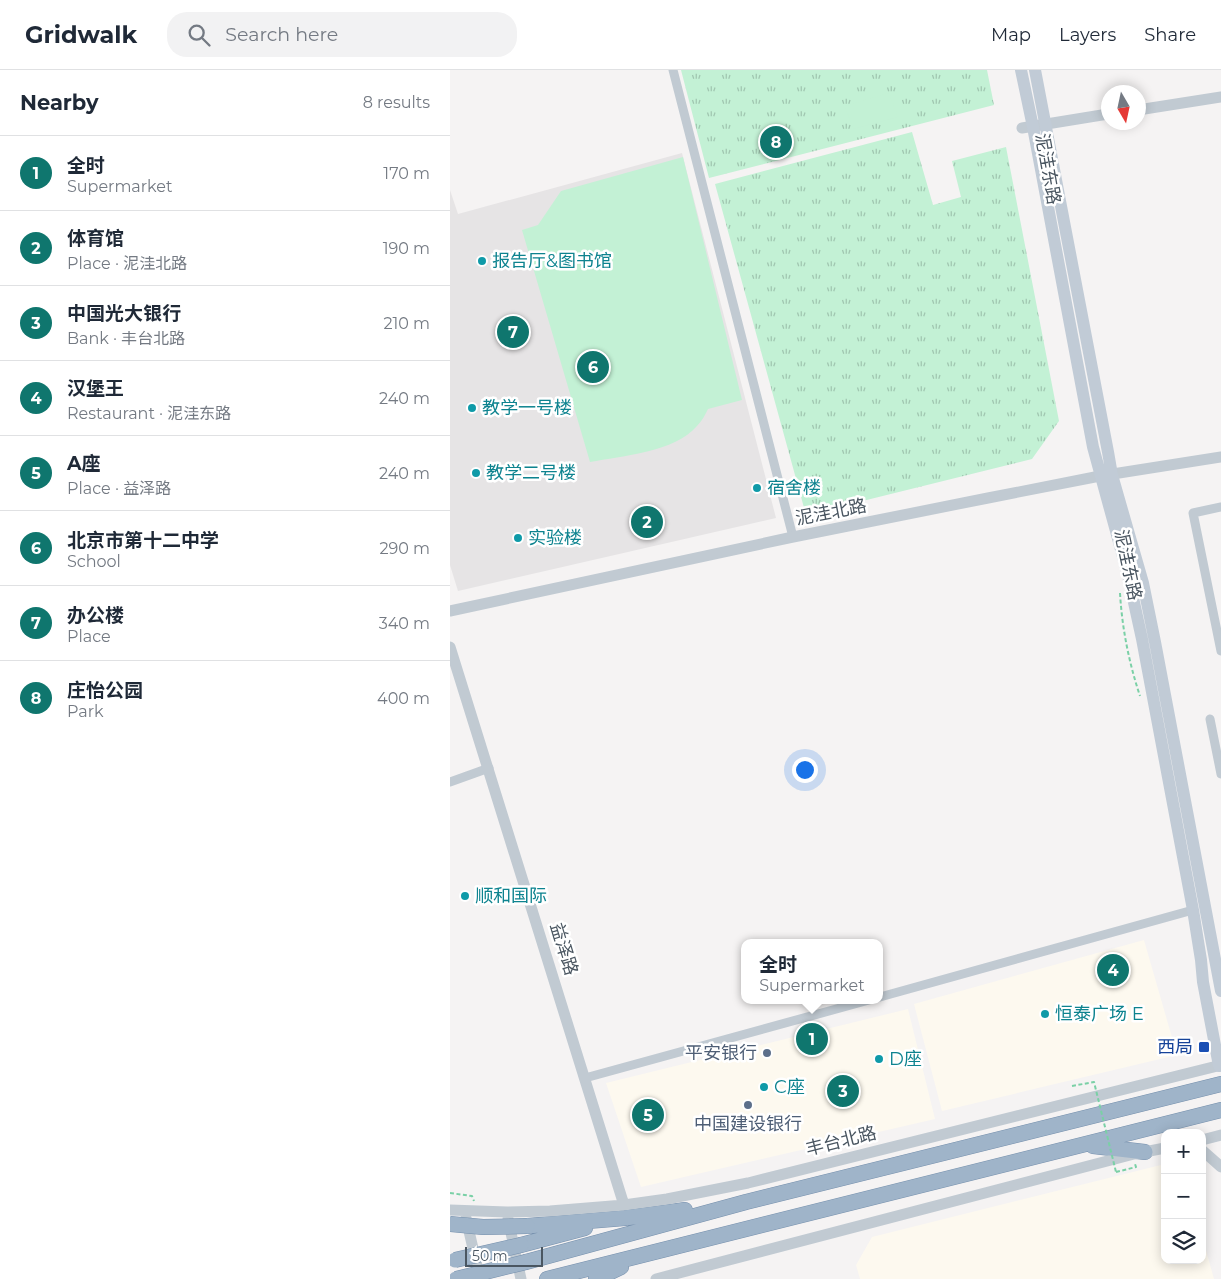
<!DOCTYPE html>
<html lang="en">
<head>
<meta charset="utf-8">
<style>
	:root { --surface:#fff; --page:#f2f2f3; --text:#1f2937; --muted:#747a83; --line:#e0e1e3; --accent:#0f766e }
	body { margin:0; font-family:Montserrat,"Noto Sans SC",sans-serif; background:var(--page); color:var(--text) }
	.controls { position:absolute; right:15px; bottom:15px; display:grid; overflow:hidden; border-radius:10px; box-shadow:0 2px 12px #0003 }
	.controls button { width:45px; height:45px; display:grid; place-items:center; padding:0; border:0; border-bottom:1px solid var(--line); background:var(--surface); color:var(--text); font:25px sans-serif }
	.compass { position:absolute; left:651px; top:15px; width:45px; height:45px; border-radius:50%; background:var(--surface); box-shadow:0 2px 12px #0003; rotate:171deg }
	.scale { position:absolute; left:15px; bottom:12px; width:78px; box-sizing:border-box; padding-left:5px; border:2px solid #4a5661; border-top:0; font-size:14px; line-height:18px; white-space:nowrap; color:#4a5661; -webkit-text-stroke:4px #fff; paint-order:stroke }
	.you { position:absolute; left:354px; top:699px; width:18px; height:18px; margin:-12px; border:4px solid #fff; border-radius:50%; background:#1a73e8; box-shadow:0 0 0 8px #1a73e833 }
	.badge { display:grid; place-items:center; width:32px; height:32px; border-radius:50%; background:var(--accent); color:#fff; font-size:16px; font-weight:700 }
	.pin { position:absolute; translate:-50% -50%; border:2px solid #fff; box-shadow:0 1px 5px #0006 }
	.popup { position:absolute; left:291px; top:869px; width:142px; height:65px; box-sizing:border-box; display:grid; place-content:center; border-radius:10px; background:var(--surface); filter:drop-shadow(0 1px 4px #0005); font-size:16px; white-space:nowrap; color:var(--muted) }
	.popup b { font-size:19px; color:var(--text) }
	.popup::after { content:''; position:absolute; left:50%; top:100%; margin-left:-10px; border:10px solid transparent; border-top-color:var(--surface) }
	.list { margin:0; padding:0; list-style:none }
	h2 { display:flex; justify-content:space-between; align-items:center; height:65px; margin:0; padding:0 20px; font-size:21px }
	h2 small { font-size:16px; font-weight:400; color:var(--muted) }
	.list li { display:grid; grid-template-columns:32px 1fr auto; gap:15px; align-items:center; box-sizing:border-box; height:75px; padding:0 20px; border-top:1px solid var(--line) }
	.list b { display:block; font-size:19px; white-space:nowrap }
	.list p { margin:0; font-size:16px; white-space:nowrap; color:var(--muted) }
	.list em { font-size:16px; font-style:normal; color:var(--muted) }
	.icon { flex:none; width:28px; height:28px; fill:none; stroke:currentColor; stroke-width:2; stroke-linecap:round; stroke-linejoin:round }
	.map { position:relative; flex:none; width:771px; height:1209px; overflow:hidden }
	header { display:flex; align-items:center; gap:30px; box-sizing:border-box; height:70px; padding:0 25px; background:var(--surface); border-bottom:1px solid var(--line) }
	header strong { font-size:24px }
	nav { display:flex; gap:28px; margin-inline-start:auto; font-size:18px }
	.search { width:350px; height:45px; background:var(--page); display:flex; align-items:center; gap:12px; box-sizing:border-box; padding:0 18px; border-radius:20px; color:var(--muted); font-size:19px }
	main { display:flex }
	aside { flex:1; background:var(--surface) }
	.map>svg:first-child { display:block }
	.commercial { fill:#fdf9ef }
	.education { fill:#e6e4e5 }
	.park { fill:url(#park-tufts) }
	.pitch { fill:#c3f1d5 }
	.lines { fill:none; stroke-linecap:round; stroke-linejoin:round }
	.trunk-casing { stroke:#7690ad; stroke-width:16 }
	.path { stroke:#7ad0a6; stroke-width:2; stroke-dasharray:4 2.5; stroke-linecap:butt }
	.minor { stroke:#c1cad2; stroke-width:9 }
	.tertiary { stroke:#c1cad2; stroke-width:11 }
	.secondary { stroke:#c1cbd6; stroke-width:12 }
	.trunk { stroke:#9fb4c9; stroke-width:15 }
	.trunk-bridge-casing { stroke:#7690ad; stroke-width:16; stroke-linecap:butt }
	.path-bridge { stroke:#7ad0a6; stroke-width:2; stroke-dasharray:4 2.5; stroke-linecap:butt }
	.trunk-bridge { stroke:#9fb4c9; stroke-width:15 }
	.culture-dot { fill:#0f9aa8; stroke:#fff; stroke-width:2 }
	.transit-dot { fill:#1a4fb4; stroke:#fff; stroke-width:2 }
	.service-dot { fill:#5c6f8a; stroke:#fff; stroke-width:2 }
	.labels { text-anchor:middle; stroke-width:5; stroke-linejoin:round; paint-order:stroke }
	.street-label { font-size:18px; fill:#4a5661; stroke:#fff }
	.culture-label { font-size:18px; fill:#0d838f; stroke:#fff; text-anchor:start }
	.transit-label { font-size:18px; fill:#164399; stroke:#fff; text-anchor:end }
	.service-label { font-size:18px; fill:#4e5e75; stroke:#fff; text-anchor:end }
</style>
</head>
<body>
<header>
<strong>Gridwalk</strong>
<div class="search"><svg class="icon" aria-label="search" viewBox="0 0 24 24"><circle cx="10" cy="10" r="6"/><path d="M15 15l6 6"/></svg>Search here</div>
<nav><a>Map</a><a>Layers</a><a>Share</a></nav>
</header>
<main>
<aside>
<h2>Nearby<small>8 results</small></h2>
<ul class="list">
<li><span class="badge">1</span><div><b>全时</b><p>Supermarket</p></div><em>170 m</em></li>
<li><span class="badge">2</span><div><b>体育馆</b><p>Place · 泥洼北路</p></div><em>190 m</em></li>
<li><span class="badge">3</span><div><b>中国光大银行</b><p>Bank · 丰台北路</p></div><em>210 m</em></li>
<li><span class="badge">4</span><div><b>汉堡王</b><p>Restaurant · 泥洼东路</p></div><em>240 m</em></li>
<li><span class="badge">5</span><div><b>A座</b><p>Place · 益泽路</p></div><em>240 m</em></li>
<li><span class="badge">6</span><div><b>北京市第十二中学</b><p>School</p></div><em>290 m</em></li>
<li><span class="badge">7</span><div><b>办公楼</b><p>Place</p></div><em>340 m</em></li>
<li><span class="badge">8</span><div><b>庄怡公园</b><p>Park</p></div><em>400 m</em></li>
</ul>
</aside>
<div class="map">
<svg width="771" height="1209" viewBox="0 0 771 1209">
	<defs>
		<pattern id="park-tufts" width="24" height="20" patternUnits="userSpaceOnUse" patternTransform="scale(1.25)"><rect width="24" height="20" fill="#c3f1d5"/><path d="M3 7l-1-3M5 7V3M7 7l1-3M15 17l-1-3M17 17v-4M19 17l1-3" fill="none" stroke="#a0c6b0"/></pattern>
	</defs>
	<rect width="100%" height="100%" fill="#f5f3f3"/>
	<!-- commercial -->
	<path class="commercial" d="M694,870L727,985L492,1041L464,934Z
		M458,939L485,1049L191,1117L156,1013Z
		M715,1094V1190H752V1166L764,1209H410L406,1195L422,1167Z"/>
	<!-- education -->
	<path class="education" d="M232,83L326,448L8,521L0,495V120L8,144Z"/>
	<!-- park -->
	<path class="park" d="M231,0H537L544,35L259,108Z
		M462,62L483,135L511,127L502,91L556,77L609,351L582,389L356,445L265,114Z"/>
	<!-- pitch -->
	<path class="pitch" d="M439,23L448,47L403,59L395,36Z
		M233,87L292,330L258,339C255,345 252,351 247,356C225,382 172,386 140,392L72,160L88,155L111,121Z"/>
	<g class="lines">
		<defs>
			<path id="trunk" d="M643,1076L695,1082
				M77,1156L175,1148L235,1140
				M71,1175L135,1158
				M76,1192L296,1132L771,1014
				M97,1209L771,1040
				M146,1209L171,1197"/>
		</defs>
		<!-- trunk casing -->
		<use href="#trunk" class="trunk-casing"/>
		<!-- path -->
		<path class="path" d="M670,523C672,558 679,593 690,626
			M666,1102L686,1097L685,1094
			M0,1123L22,1126L24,1131"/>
		<!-- minor -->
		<path class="minor" d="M223,0L343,467
			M771,437L743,443L771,581
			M760,649L771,704
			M0,712L39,698
			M430,927L743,840
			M135,1008L419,930"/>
		<!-- tertiary -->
		<path class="tertiary" d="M688,40L771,27
			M572,58L658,44
			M0,541L343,467L538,428L650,406L771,387
			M0,577L174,1135
			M752,1070L771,1065
			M752,1080L771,1097
			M0,1140L57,1142L100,1141L174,1135L217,1129L298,1113L771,995
			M16,1148L30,1209
			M58,1149L71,1209
			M206,1209L684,1084L715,1078"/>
		<!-- secondary -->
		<path class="secondary" d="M571,0L583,57L643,377L678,505L692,569L743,840L751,890L753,912L769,996
			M585,0L658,382L662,405L693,513L705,572L771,921"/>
		<!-- trunk -->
		<use href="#trunk" class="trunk"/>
		<defs>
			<path id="trunk-bridge" d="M0,1154L33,1157L77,1156
				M5,1190L71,1175
				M6,1209L76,1192"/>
		</defs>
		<!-- trunk-bridge casing -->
		<use href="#trunk-bridge" class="trunk-bridge-casing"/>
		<!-- path-bridge -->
		<path class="path-bridge" d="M622,1016L644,1012L666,1102"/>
		<!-- trunk-bridge -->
		<use href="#trunk-bridge" class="trunk-bridge"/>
	</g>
	<!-- markers -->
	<g class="culture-dot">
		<circle cx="32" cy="191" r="5"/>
		<circle cx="22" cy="338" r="5"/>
		<circle cx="26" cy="403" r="5"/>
		<circle cx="307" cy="418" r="5"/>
		<circle cx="68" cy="468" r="5"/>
		<circle cx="15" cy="826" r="5"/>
		<circle cx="595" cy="944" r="5"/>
		<circle cx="429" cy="989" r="5"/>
		<circle cx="314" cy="1017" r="5"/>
	</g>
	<rect class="transit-dot" x="748" y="971" width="12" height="12" rx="2.5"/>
	<g class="service-dot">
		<circle cx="317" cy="983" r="5"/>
		<circle cx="298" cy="1035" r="5"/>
	</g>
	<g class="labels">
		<!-- street labels -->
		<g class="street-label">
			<text transform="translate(598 99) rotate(80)" y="6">泥洼东路</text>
			<text transform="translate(381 442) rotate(-11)" y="6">泥洼北路</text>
			<text transform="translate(678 495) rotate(78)" y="6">泥洼东路</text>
			<text transform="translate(114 879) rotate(73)" y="6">益泽路</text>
			<text transform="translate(391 1071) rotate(-14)" y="6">丰台北路</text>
		</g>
		<!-- culture labels -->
		<g class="culture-label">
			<text x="42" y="197">报告厅&amp;图书馆</text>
			<text x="32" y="344">教学一号楼</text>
			<text x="36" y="409">教学二号楼</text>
			<text x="317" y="424">宿舍楼</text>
			<text x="78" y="474">实验楼</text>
			<text x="25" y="832">顺和国际</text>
			<text x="605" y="950">恒泰广场 E</text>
			<text x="439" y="995">D座</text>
			<text x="324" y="1023">C座</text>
		</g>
		<!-- transit labels -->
		<g class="transit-label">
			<text x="743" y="983">西局</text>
		</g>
		<!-- service labels -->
		<g class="service-label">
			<text x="307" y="989">平安银行</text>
			<text x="298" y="1060" text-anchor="middle">中国建设银行</text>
		</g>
	</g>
</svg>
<div class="controls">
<button>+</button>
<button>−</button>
<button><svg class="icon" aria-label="layers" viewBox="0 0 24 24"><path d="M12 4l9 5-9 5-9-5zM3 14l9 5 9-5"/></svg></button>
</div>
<svg class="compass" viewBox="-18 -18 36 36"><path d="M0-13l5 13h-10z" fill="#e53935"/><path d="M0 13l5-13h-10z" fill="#747a83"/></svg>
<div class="scale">50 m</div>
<div class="you"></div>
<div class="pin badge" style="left:362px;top:969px">1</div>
<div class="popup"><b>全时</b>Supermarket</div>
<div class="pin badge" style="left:197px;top:452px">2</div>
<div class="pin badge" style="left:393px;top:1021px">3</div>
<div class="pin badge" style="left:663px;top:900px">4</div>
<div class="pin badge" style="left:198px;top:1045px">5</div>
<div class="pin badge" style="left:143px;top:297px">6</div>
<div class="pin badge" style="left:63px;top:262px">7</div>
<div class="pin badge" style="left:326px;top:72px">8</div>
</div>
</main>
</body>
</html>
